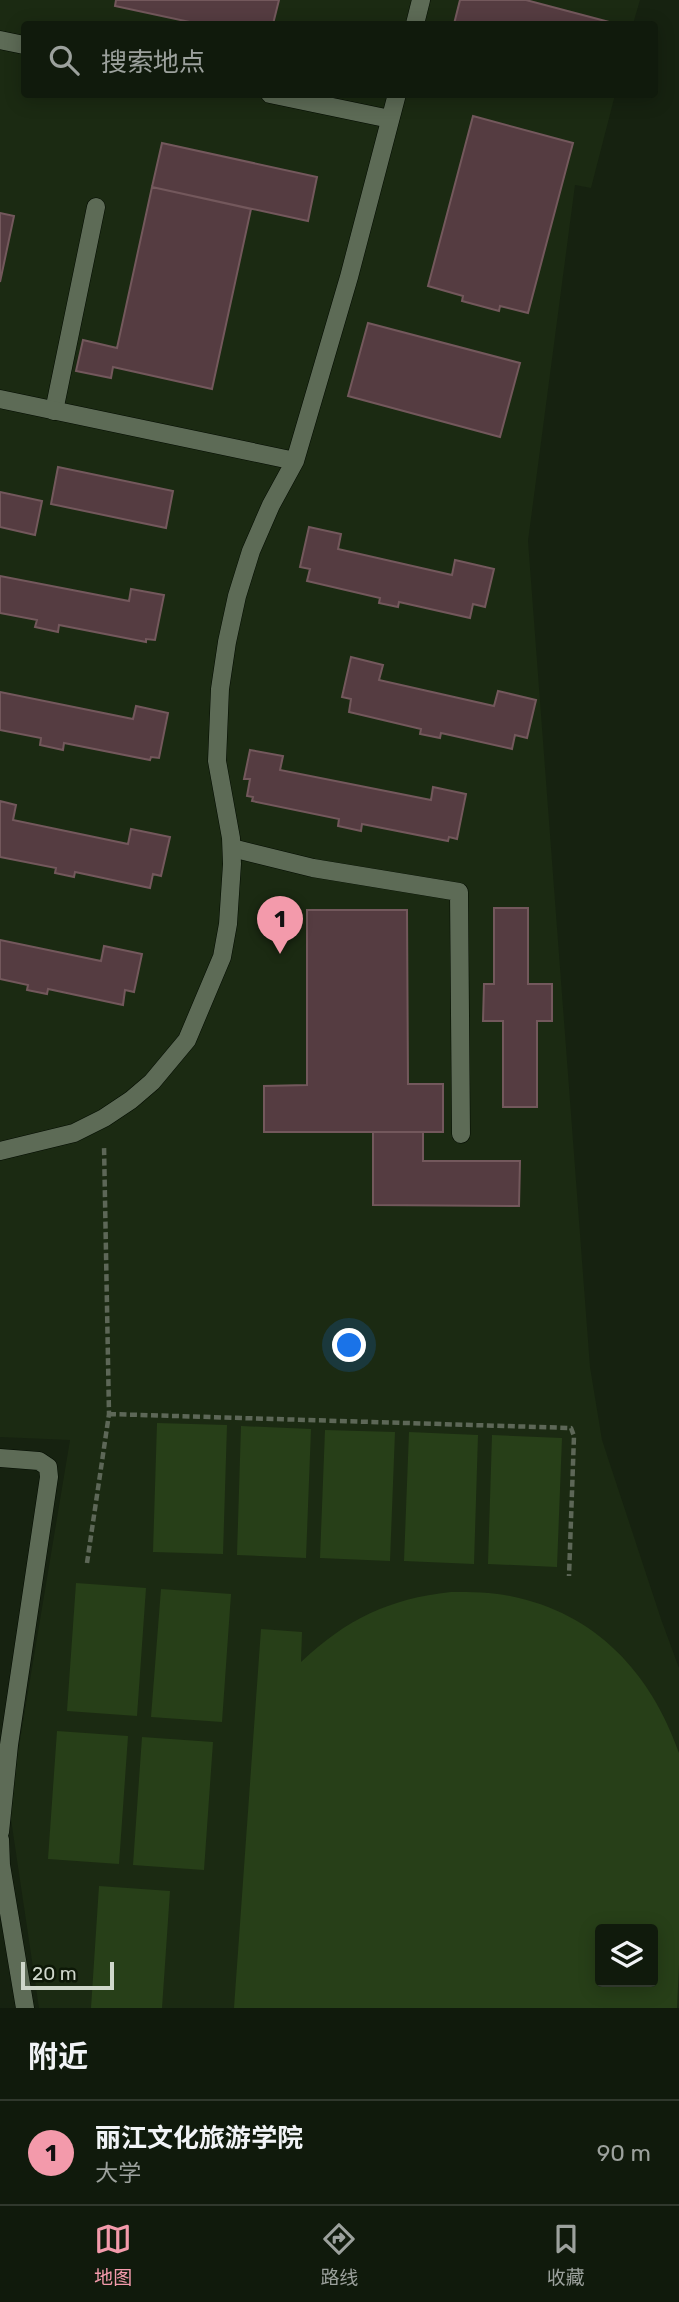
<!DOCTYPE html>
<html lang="zh">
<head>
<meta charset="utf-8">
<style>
	:root { --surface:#101a0c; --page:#1e271a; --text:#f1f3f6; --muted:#9ca19d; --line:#30382d; --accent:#f39aab }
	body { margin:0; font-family:Rubik,"Noto Sans SC",sans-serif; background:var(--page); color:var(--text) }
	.controls { position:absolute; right:21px; bottom:21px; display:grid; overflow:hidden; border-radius:7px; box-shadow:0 4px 18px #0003 }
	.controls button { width:63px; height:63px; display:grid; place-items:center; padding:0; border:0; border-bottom:2px solid var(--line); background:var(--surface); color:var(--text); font:35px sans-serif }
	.scale { position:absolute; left:21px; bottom:18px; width:93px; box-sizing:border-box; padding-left:7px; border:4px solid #cfd7cb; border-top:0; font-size:19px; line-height:24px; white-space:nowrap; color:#cfd7cb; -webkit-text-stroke:5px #0d1807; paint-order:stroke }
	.you { position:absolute; left:350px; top:1346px; width:24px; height:24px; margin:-18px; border:5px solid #fff; border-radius:50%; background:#1a73e8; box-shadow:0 0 0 10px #1a73e833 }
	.badge { display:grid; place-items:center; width:46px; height:46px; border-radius:50%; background:var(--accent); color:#111; font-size:23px; font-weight:700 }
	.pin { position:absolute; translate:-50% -58px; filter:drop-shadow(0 2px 4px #0008) }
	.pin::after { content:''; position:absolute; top:37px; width:24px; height:21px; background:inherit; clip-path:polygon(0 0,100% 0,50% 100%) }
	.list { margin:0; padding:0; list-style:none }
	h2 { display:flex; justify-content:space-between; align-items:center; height:91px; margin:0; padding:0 28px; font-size:30px }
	h2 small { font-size:23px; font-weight:400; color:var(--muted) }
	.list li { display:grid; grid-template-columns:46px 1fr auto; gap:21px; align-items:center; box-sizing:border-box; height:105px; padding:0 28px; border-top:2px solid var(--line) }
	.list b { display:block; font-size:26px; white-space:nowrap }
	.list p { margin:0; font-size:23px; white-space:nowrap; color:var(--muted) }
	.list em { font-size:23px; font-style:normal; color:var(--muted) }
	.icon { flex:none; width:38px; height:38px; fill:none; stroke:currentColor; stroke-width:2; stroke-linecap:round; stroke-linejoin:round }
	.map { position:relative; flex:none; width:679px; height:2008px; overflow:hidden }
	.search { position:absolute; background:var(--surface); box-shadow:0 4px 18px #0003; left:21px; right:21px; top:21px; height:77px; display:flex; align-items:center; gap:18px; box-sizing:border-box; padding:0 24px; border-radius:7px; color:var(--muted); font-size:26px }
	.sheet { height:196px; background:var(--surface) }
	nav { display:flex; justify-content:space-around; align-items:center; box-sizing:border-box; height:98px; border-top:2px solid var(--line); background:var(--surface); font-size:19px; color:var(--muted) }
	nav a { display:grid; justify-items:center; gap:4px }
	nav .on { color:var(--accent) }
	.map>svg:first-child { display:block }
	.built { fill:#1b2a12; fill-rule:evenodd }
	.green { fill:#273f18; fill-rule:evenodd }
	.building { fill:#553c41; stroke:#73585c; stroke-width:2 }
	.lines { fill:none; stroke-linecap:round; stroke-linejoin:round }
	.service-casing { stroke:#030b00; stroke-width:19 }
	.minor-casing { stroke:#030b00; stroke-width:19 }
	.path { stroke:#5d6757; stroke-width:4.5; stroke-dasharray:7 3.5; stroke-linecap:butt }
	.service { stroke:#5d6b56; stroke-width:18 }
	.minor { stroke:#5d6b56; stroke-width:18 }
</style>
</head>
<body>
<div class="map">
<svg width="679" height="2008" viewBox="0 0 679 2008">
	<rect width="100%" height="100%" fill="#162210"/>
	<!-- built -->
	<path class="built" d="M0,0H640L633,24H24V94L615,95L591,188L575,185L528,541L590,1367L602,1440L661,1619L679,1668V2008H39L9,1806L70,1440L0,1437ZM600,1929H653V1982H600Z"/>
	<!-- green -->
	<path class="green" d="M157,1423L227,1425L223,1554L153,1552Z
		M241,1426L311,1429L306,1558L237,1555Z
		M325,1430L395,1432L390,1561L320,1558Z
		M409,1432L478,1435L474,1564L404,1561Z
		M492,1435L562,1438L557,1567L488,1564Z
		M76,1583L146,1588L137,1716L67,1711Z
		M161,1589L231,1594L222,1722L151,1717Z
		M451,1592C471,1592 491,1592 510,1596C596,1613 651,1673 679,1753V1965L677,2008H234L261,1629L302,1632L301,1662C347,1619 388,1599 451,1592ZM653,1929V1982H600V1929Z
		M57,1731L128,1736L119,1864L48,1859Z
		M142,1737L213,1742L204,1870L133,1865Z
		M99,1886L170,1891L162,2008H91Z"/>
	<!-- building -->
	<path class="building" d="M116,0H279L273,24H199L115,6Z
		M460,0H526L613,23L454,24Z
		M473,116L573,143L528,313L500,306L499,311L462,301L463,296L428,286Z
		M162,143L317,177L308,221L152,187Z
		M152,187L251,209L212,389L113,367L111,378L76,371L83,340L117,348Z
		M0,213L14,216L0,282Z
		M368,323L520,363L500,437L348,396Z
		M58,467L173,491L166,528L51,504Z
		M0,492L42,501L35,535L0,527Z
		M309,527L341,534L338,549L452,575L455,560L494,569L485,607L473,604L470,618L399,602L398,607L379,603L380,598L307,581L310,569L300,567Z
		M0,576L129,601L131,589L164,595L155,640L146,639V642L59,625L58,632L35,627L37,620L0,613Z
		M351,657L383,665L379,680L494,706L498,691L536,700L527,738L515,735L512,749L441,733L440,738L420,734L421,729L349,712L351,699L342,697Z
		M0,692L133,719L136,706L168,713L159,758L151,757L150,760L64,743L63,750L40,745L41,738L0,730Z
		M250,750L283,756L280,770L431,800L433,787L466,794L457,839L449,837L448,841L362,824L361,831L338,826L339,819L252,801L253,797L247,796L250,779H244Z
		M0,801L16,805L13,820L128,844L131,829L170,837L161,876L153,874L150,888L75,872L74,877L55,873L56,868L0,857Z
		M494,908H528V984H552V1021H537V1107H503V1021H483L484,984H494Z
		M307,910H407L408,1084H443V1132H264V1086L307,1085Z
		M0,940L101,961L104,946L142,954L134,992L125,990L123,1005L48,989L47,994L27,990L28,985L0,979Z
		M373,1132H423V1161H520L519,1206L373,1205Z"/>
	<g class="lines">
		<defs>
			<path id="service" d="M54,411L96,207
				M232,848L313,868L459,892L461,1134"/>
			<path id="minor" d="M415,24L421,0
				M0,40L24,45
				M270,94L390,119
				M0,399L295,461
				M0,1151L74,1133L104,1118L131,1100L152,1082L187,1040L222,957L228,924L232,864L231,838L217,761L220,689L227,642L237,596L251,551L271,505L295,461L349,277L397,94
				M0,1458L39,1461L48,1467L49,1477L9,1745L0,1832
				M0,1839L1,1865L25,2008"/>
		</defs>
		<!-- service casing -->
		<use href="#service" class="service-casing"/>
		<!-- minor casing -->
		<use href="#minor" class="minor-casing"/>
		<!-- path -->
		<path class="path" d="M109,1414L571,1428L574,1436L569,1576
			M87,1563L109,1414L104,1145"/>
		<!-- service -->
		<use href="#service" class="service"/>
		<!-- minor -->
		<use href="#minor" class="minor"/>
	</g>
</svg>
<div class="controls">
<button><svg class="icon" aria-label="layers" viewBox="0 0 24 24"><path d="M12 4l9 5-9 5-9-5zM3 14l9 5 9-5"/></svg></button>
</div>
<div class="scale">20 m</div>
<div class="you"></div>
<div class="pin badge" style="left:280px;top:954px">1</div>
<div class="search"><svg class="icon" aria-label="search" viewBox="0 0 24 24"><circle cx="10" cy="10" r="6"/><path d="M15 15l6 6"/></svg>搜索地点</div>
</div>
<section class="sheet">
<h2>附近<small></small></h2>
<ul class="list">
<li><span class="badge">1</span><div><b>丽江文化旅游学院</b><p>大学</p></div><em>90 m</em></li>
</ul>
</section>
<nav>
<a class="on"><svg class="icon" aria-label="map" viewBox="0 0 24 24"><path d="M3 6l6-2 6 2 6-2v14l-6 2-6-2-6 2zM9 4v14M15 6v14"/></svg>地图</a>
<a><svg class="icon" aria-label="directions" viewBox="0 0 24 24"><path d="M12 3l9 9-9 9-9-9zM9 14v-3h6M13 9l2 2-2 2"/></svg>路线</a>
<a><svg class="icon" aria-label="saved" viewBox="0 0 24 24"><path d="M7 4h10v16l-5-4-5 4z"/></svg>收藏</a>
</nav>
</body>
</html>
